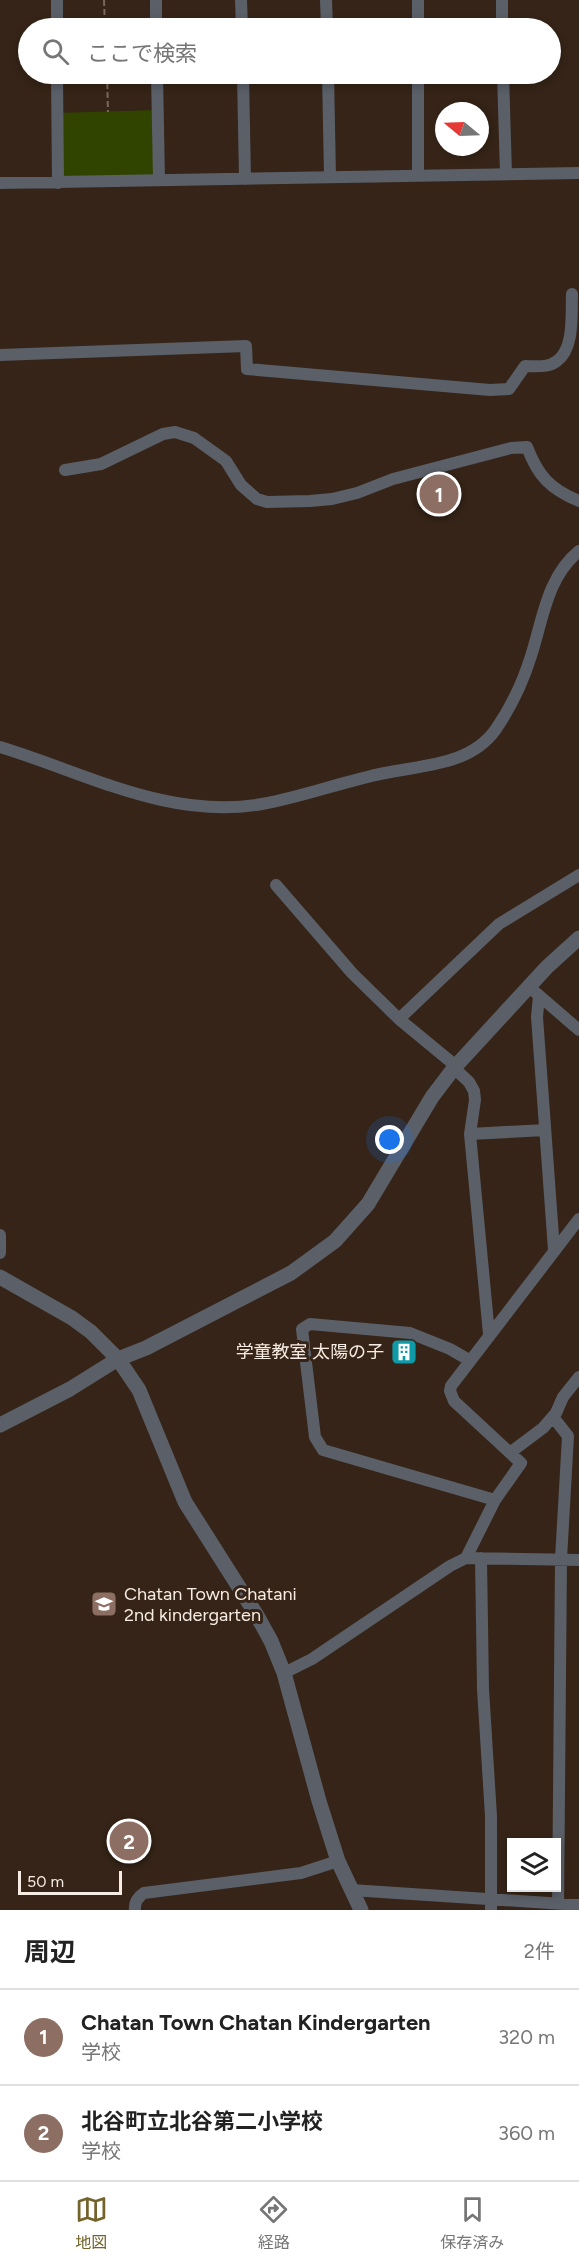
<!DOCTYPE html>
<html lang="ja">
<head>
<meta charset="utf-8">
<style>
	:root { --surface:#fff; --page:#f2f2f2; --text:#222; --muted:#767676; --line:#e0e0e0; --accent:#73642b }
	body { margin:0; font-family:Figtree,"Noto Sans JP",sans-serif; background:var(--page); color:var(--text) }
	.controls { position:absolute; right:18px; bottom:18px; display:grid; overflow:hidden; border-radius:0px; box-shadow:0 3px 9px #0003 }
	.controls button { width:54px; height:54px; display:grid; place-items:center; padding:0; border:0; border-bottom:2px solid var(--line); background:var(--surface); color:var(--text); font:30px sans-serif }
	.compass { position:absolute; left:435px; top:102px; width:54px; height:54px; border-radius:50%; background:var(--surface); box-shadow:0 3px 9px #0003; rotate:289deg }
	.scale { position:absolute; left:18px; bottom:15px; width:104px; box-sizing:border-box; padding-left:6px; border:3px solid #f7ece3; border-top:0; font-size:16px; line-height:21px; white-space:nowrap; color:#f7ece3; -webkit-text-stroke:4px #352417; paint-order:stroke }
	.you { position:absolute; left:390px; top:1140px; width:21px; height:21px; margin:-15px; border:4px solid #fff; border-radius:50%; background:#1a73e8; box-shadow:0 0 0 9px #1a73e833 }
	.badge { display:grid; place-items:center; width:39px; height:39px; border-radius:50%; background:var(--accent); color:#fff; font-size:20px; font-weight:700 }
	.pin { position:absolute; translate:-50% -50%; border:3px solid #fff; box-shadow:0 2px 6px #0006 }
	.list { margin:0; padding:0; list-style:none }
	h2 { display:flex; justify-content:space-between; align-items:center; height:78px; margin:0; padding:0 24px; font-size:26px }
	h2 small { font-size:20px; font-weight:400; color:var(--muted) }
	.list li { display:grid; grid-template-columns:39px 1fr auto; gap:18px; align-items:center; box-sizing:border-box; height:96px; padding:0 24px; border-top:2px solid var(--line) }
	.list b { display:block; font-size:22px; white-space:nowrap }
	.list p { margin:0; font-size:20px; white-space:nowrap; color:var(--muted) }
	.list em { font-size:20px; font-style:normal; color:var(--muted) }
	.icon { flex:none; width:33px; height:33px; fill:none; stroke:currentColor; stroke-width:2; stroke-linecap:round; stroke-linejoin:round }
	.map { position:relative; flex:none; width:579px; height:1910px; overflow:hidden }
	.search { position:absolute; background:var(--surface); box-shadow:0 3px 9px #0003; left:18px; right:18px; top:18px; height:66px; display:flex; align-items:center; gap:15px; box-sizing:border-box; padding:0 21px; border-radius:33px; color:var(--muted); font-size:22px }
	.sheet { height:270px; background:var(--surface) }
	nav { display:flex; justify-content:space-around; align-items:center; box-sizing:border-box; height:84px; border-top:2px solid var(--line); background:var(--surface); font-size:16px; color:var(--muted) }
	nav a { display:grid; justify-items:center; gap:3px }
	nav .on { color:var(--accent) }
	.map>svg:first-child { display:block }
	.green { fill:#304400 }
	.lines { fill:none; stroke-linecap:round; stroke-linejoin:round }
	.path { stroke:#77685c; stroke-width:2; stroke-dasharray:6 3; stroke-linecap:butt }
	.minor { stroke:#5a5f68; stroke-width:12 }
	.tertiary { stroke:#5a5f68; stroke-width:15 }
	.labels { text-anchor:middle; stroke-width:6; stroke-linejoin:round; paint-order:stroke }
	.poi-label { font-size:18px; fill:#f7ece3; stroke:#352417; text-anchor:end }
</style>
</head>
<body>
<div class="map">
<svg width="579" height="1910" viewBox="0 0 579 1910">
	<rect width="100%" height="100%" fill="#352417"/>
	<!-- green -->
	<path class="green" d="M157,110L158,181L57,183L58,113Z"/>
	<g class="lines">
		<!-- path -->
		<path class="path" d="M104,0L105,28
			M107,74L108,112"/>
		<!-- minor -->
		<path class="minor" d="M57,0V28
			M156,0V28
			M241,0L242,28
			M326,0L327,28
			M418,0V28
			M502,0V28
			M57,74L58,183
			M157,74L159,180
			M243,74L245,179
			M328,74L330,177
			M418,74V176
			M503,74L506,174
			M0,183L579,173
			M0,355L246,346L247,369L490,390L509,389L525,366C536,366 548,368 557,361C575,348 571,313 572,294
			M65,470L101,464L163,434L175,432L194,438L226,461L241,485L257,499L267,502L310,501L332,499L357,493L393,479L511,448L527,447C538,476 550,489 579,501
			M0,747C86,773 169,820 262,804C303,797 344,781 385,773C424,765 471,765 496,729C511,707 523,682 531,656C543,619 547,577 579,551
			M276,885L352,973L399,1019L456,1066
			M535,992L579,1030
			M539,996L537,1017L554,1250
			M399,1019L499,924L579,875
			M454,1068L469,1082L474,1091L475,1100L470,1134L489,1334
			M470,1134L545,1130
			M0,1235V1253
			M469,1360L450,1349L410,1333L310,1324L302,1329L315,1437L323,1450L495,1500
			M553,1417L568,1436L561,1559L558,1910
			M511,1452L543,1428L556,1413L563,1397L579,1377
			M466,1558L495,1500L521,1463L454,1401L450,1391L451,1386L579,1219
			M481,1558L483,1689L491,1816V1910
			M284,1673L312,1659L450,1566L466,1558L579,1560
			M351,1890L579,1905
			M135,1910C134,1902 138,1897 144,1893L301,1873L338,1861"/>
		<!-- tertiary -->
		<path class="tertiary" d="M0,1277L72,1318L91,1332L118,1359L139,1390L185,1502L256,1614L271,1641L284,1673L319,1801L338,1861L361,1910
			M0,1425L70,1389L118,1359L146,1348L291,1273L335,1241L368,1204L432,1097L454,1068L547,967L579,938"/>
	</g>
	<!-- icons -->
	<defs>
		<symbol id="building-square" viewBox="-11 -11 22 22"><rect x="-9" y="-9" width="18" height="18" rx="4" fill="#0f9aa8" stroke="#352417"/><path d="M-4-6H4V6H1V3H-1V6H-4ZM-2.5-4.3h1.7v1.8h-1.7ZM.8-4.3h1.7v1.8H.8ZM-2.5-1h1.7V.8h-1.7ZM.8-1h1.7V.8H.8Z" fill="#fff"/></symbol>
		<symbol id="school-square" viewBox="-11 -11 22 22"><rect x="-9" y="-9" width="18" height="18" rx="4" fill="#8d6e63" stroke="#352417"/><path d="M0-5L7-2L0 1L-7-2ZM-4 1L0 2.5L4 1V4Q0 6-4 4Z" fill="#fff"/></symbol>
	</defs>
	<g fill-rule="evenodd">
		<use href="#building-square" x="389" y="1337" width="30" height="30"/>
		<use href="#school-square" x="89" y="1589" width="30" height="30"/>
	</g>
	<g class="labels">
		<!-- poi labels -->
		<g class="poi-label">
			<text x="384" y="1358">学童教室 太陽の子</text>
			<text x="124" y="1600" text-anchor="start">Chatan Town Chatani<tspan x="124" dy="21">2nd kindergarten</tspan></text>
		</g>
	</g>
</svg>
<div class="controls">
<button><svg class="icon" aria-label="layers" viewBox="0 0 24 24"><path d="M12 4l9 5-9 5-9-5zM3 14l9 5 9-5"/></svg></button>
</div>
<svg class="compass" viewBox="-18 -18 36 36"><path d="M0-13l5 13h-10z" fill="#e53935"/><path d="M0 13l5-13h-10z" fill="#767676"/></svg>
<div class="scale">50 m</div>
<div class="you"></div>
<div class="pin badge" style="left:439px;top:494px;background:#8d6e63">1</div>
<div class="pin badge" style="left:129px;top:1841px;background:#8d6e63">2</div>
<div class="search"><svg class="icon" aria-label="search" viewBox="0 0 24 24"><circle cx="10" cy="10" r="6"/><path d="M15 15l6 6"/></svg>ここで検索</div>
</div>
<section class="sheet">
<h2>周辺<small>2件</small></h2>
<ul class="list">
<li><span class="badge" style="background:#8d6e63">1</span><div><b>Chatan Town Chatan Kindergarten</b><p>学校</p></div><em>320 m</em></li>
<li><span class="badge" style="background:#8d6e63">2</span><div><b>北谷町立北谷第二小学校</b><p>学校</p></div><em>360 m</em></li>
</ul>
</section>
<nav>
<a class="on"><svg class="icon" aria-label="map" viewBox="0 0 24 24"><path d="M3 6l6-2 6 2 6-2v14l-6 2-6-2-6 2zM9 4v14M15 6v14"/></svg>地図</a>
<a><svg class="icon" aria-label="directions" viewBox="0 0 24 24"><path d="M12 3l9 9-9 9-9-9zM9 14v-3h6M13 9l2 2-2 2"/></svg>経路</a>
<a><svg class="icon" aria-label="saved" viewBox="0 0 24 24"><path d="M7 4h10v16l-5-4-5 4z"/></svg>保存済み</a>
</nav>
</body>
</html>
